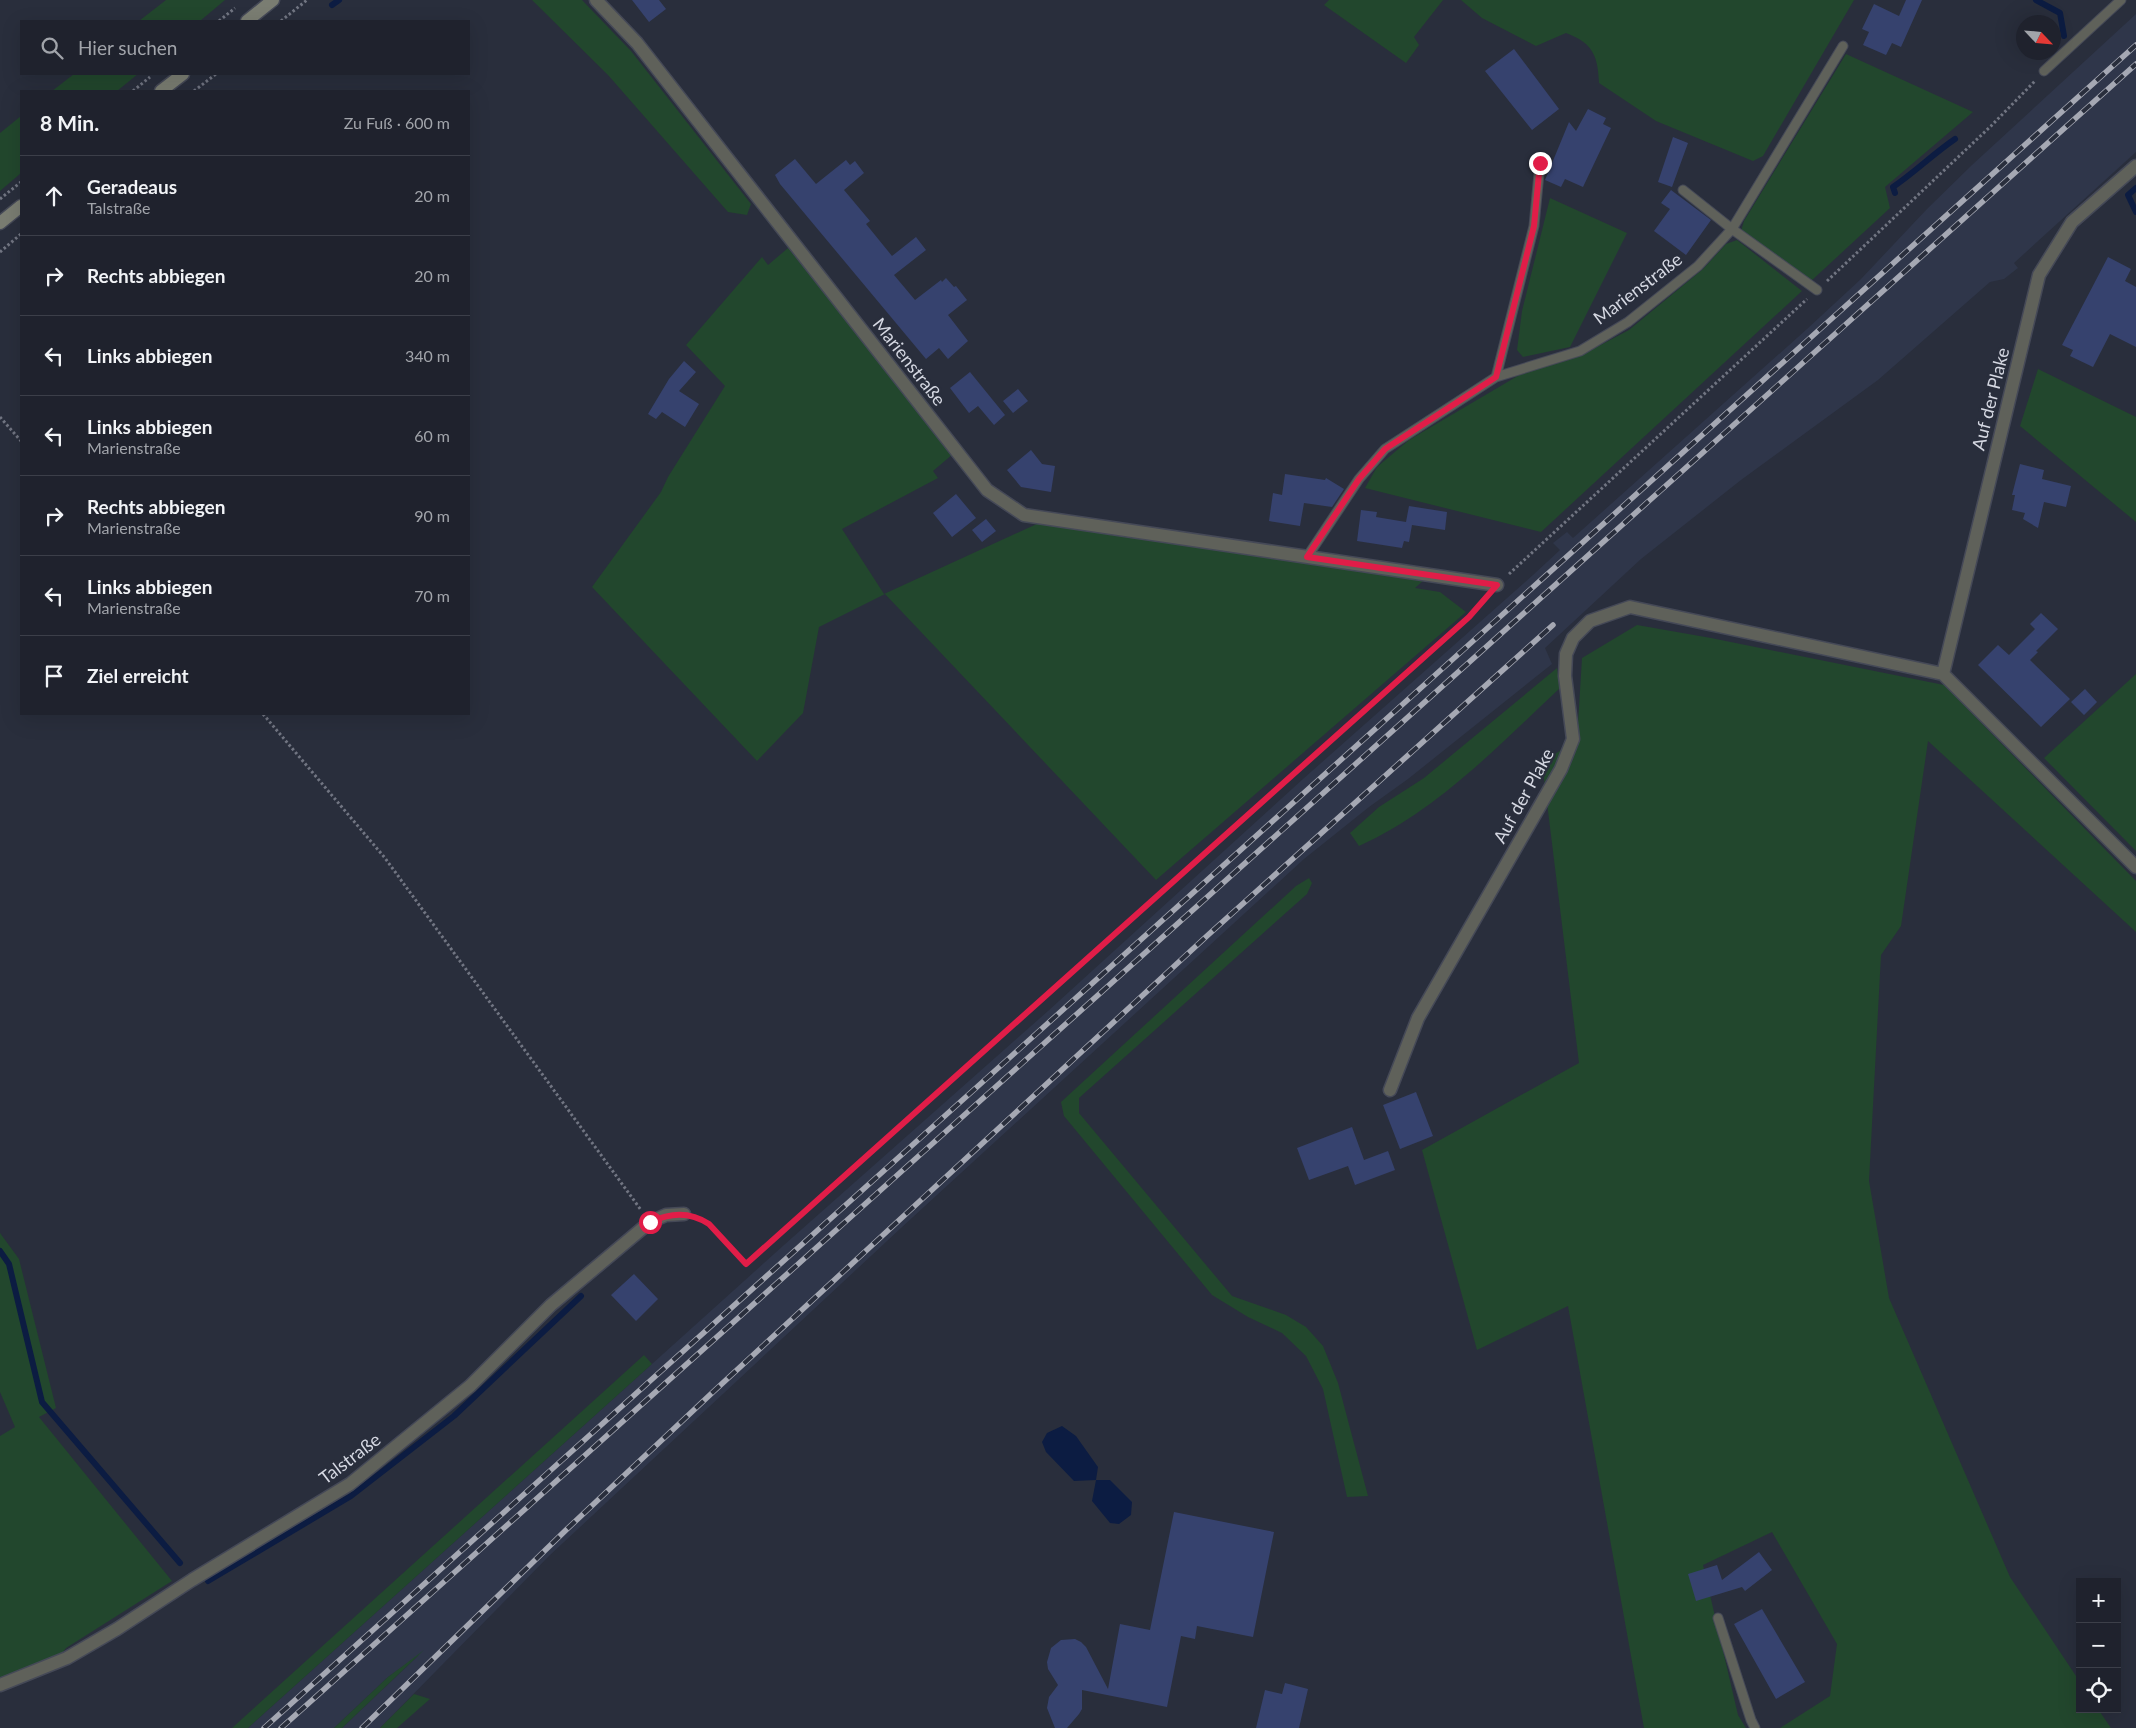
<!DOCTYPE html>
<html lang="de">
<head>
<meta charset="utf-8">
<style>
	:root { --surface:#1f222d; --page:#2c2f39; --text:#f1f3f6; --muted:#a1a4aa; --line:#3c3f49 }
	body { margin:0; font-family:Lato,sans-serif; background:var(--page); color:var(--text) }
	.controls { position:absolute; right:15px; bottom:15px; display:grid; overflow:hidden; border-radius:0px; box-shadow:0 5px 20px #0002 }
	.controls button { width:45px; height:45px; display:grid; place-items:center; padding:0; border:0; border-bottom:1px solid var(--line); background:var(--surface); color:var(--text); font:25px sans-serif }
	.compass { position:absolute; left:2016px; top:15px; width:45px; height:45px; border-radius:50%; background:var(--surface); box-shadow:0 5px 20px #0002; rotate:116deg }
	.stop { position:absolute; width:15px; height:15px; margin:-11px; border:4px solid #e11d48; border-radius:50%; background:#fff }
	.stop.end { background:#e11d48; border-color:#fff; box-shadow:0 1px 5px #0008 }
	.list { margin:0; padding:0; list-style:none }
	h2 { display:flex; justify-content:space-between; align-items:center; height:65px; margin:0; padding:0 20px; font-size:21px }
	h2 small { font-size:16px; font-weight:400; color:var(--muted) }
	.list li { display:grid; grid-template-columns:32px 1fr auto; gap:15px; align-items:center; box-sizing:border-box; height:80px; padding:0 20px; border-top:1px solid var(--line) }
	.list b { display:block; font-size:19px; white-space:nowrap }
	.list p { margin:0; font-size:16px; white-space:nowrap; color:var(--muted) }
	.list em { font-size:16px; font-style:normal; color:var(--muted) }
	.icon { flex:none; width:28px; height:28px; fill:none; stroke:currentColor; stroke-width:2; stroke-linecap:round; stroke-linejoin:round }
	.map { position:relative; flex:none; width:2136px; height:1728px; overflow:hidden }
	.search { position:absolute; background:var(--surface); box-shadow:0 5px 20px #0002; left:20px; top:20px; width:450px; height:55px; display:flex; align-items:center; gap:12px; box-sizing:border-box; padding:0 18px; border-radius:0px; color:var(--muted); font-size:19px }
	.panel { position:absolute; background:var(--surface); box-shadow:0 5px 20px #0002; left:20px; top:90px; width:450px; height:625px; border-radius:0px }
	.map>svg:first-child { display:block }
	.built { fill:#2f364a }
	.green { fill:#22472d }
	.water { fill:#0c1c42 }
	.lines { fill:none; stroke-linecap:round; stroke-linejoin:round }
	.stream { stroke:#0c1c42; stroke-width:6 }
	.building { fill:#36426e }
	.lane-casing { stroke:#454957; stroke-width:11 }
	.street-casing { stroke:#454957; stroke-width:15 }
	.secondary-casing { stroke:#454957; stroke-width:15 }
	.path { stroke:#717582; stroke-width:3; stroke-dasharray:2.5 2.5; stroke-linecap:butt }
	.lane { stroke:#5f615a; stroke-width:9 }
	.street { stroke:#5f615a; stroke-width:12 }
	.secondary { stroke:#7a7d72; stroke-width:12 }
	.rail-casing { stroke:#a5a8b3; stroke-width:5.5 }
	.rail { stroke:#292e3c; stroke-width:4; stroke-dasharray:11; stroke-linecap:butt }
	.route { stroke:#e11d48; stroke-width:6 }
	.labels { text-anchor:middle; stroke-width:5; stroke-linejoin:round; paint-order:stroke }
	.street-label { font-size:18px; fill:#d5d8e2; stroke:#292e3c }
</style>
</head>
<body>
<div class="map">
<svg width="2136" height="1728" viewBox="0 0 2136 1728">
	<rect width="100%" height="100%" fill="#292e3c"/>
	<!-- built -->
	<path class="built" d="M2136,14V152L2014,263L2018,268L2004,279L1990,282L1878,380L1741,480L1641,559L1545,648L1552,664L1408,779L1369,807L1304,859L901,1228L549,1556L380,1728H342L419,1655L388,1677L334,1728H248L784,1245L1048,1011L1303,779L1533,575L1560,550L1553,543L1567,532L1573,538L1807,329L1861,279L1927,209L1972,165Z"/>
	<!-- green -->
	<path class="green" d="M166,0H225L200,21H139Z
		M532,0H582L631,51L751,204L747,215L728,212L608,75Z
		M1329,0H1443L1414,37L1419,45L1406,63L1324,5Z
		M1461,0H1854L1763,156L1753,161L1656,121L1599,83C1598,56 1593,43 1566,33L1536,46L1482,18Z
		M1846,54L1973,112L1885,187L1890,208L1810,282L1741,231L1744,221Z
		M74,74H138L117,91H52Z
		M21,116V173L0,191V133Z
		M1550,198L1627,233L1570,347L1523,357L1517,350L1522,311Z
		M1737,240L1802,291L1541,532L1365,488L1377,467L1409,440L1521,374L1578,357L1629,330L1703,269L1726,244Z
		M788,248L953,454L933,471L938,478L842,529L884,594L1039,523L1424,580L1415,588L1440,592L1466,612L1156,880L885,594L819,627L803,713L757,761L592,587L661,492L668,477L725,386L686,345L762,257L768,265Z
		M2038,369L2136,417V522L2020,426Z
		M1637,625L1711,638L1944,685L2136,881V932L1928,741L1901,926L1881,955L1869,1181L1889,1298L2010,1577L2080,1682V1709H2098L2111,1728H1780L1830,1696L1837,1644L1772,1532L1703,1565L1738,1715L1746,1728H1644L1568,1306L1477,1350L1422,1150L1579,1063L1542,762L1577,740L1582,658Z
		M1557,668L1560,688C1498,746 1437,811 1359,846L1350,833L1379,807L1424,778Z
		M2136,674V851L2044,758Z
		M1309,878L1312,883L1307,894L1079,1098V1113L1232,1296L1286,1315L1306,1327L1323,1346L1338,1383L1368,1496L1347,1497L1323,1389L1306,1356L1282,1333L1248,1317L1212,1295L1064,1116L1061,1102L1296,886Z
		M0,1233L19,1259L56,1408L39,1417L172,1581L66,1648L60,1656L0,1678V1436L15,1427L0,1392Z
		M644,1355L652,1364L248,1728H232Z
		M424,1650L342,1728H334L388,1677Z
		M414,1694L430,1699L397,1728H380Z"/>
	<!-- water -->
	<path class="water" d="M1062,1426L1076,1436L1098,1467L1096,1480H1110L1132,1502L1131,1515L1119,1524L1110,1523L1092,1501L1096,1480L1074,1481L1046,1452L1042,1442L1047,1433Z"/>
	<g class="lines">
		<!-- stream -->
		<path class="stream" d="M2036,0L2060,13L2064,36
			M332,5L339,0
			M2136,188L2128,195L2136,212
			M1895,193L1893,187C1915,172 1933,154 1955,139
			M0,1251L9,1264L42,1402L180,1563
			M208,1581L351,1496L454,1416L581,1296"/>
	</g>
	<!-- building -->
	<path class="building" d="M632,0H659L666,9L649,22Z
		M1906,0H1922L1901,47L1892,43L1886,55L1863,45L1869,32L1862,29L1874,4L1899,16Z
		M1514,49L1559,109L1532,130L1485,71Z
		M1588,109L1606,118L1603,124L1611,128L1583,187L1565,179L1561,187L1545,180L1569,122L1576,131Z
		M1673,137L1688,143L1672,187L1658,182Z
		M795,159L816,184L846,160L850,165L855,161L864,173L844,190L870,221L866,224L892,256L916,237L926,250L894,275L915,300L941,280L942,282L946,278L954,287L956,286L967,300L948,315L968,341L948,359L939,348L926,359L780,184L775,175Z
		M1671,190L1711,220L1686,255L1654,231L1670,209L1661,203Z
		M2108,257L2131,269L2125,281L2136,287V347L2110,334L2093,367L2070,356L2073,350L2062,345Z
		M684,361L696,372L679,391L699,404L685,427L662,412L656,419L648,414L669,379Z
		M970,372L1005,415L994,425L978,406L969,413L950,388Z
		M1018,389L1028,401L1013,413L1003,401Z
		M1031,450L1042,464L1055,466L1051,492L1021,487L1007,470Z
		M2020,464L2044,470L2042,479L2071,486L2066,507L2044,502L2038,528L2023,519L2025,513L2012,510L2015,495H2012Z
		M1285,474L1325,480L1326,478L1344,489L1332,507L1304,503L1300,526L1269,521L1273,493L1282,495Z
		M956,494L976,518L952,537L933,513Z
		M1409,506L1447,512L1445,530L1412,525L1409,542L1404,541L1402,548L1357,541L1361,510L1377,512L1376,517L1406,522Z
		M986,519L996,531L982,542L972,530Z
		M2041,613L2058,629L2036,651L2038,652L2030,660L2070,699L2041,727L1978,665L1998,645L2009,655L2035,629L2030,624Z
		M2085,689L2097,702L2084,715L2071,702Z
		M1416,1092L1433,1136L1400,1149L1383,1105Z
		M1352,1127L1364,1160L1388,1151L1395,1170L1355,1185L1348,1166L1309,1180L1297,1148Z
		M634,1274L658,1299L636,1321L611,1295Z
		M1174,1512L1274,1532L1253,1637L1197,1626L1195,1639L1181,1636L1167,1707L1082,1690V1709L1079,1714L1067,1728H1055L1047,1708L1049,1697L1058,1685L1048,1669L1047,1662L1051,1648L1061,1640L1075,1639L1081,1642L1086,1647L1108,1689L1120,1624L1150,1630Z
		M1759,1552L1772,1570L1745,1591L1742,1587L1696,1601L1688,1574L1717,1565L1722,1580Z
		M1762,1609L1805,1682L1776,1699L1734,1624Z
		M1285,1683L1308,1689L1299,1728H1256L1265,1690L1282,1694Z"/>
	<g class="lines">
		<defs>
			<path id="lane" d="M2044,71L2121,0
				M1683,190L1732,229L1817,290
				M1496,377L1534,226L1540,163
				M1307,557L1359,479L1385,449L1496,377L1580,351L1628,322L1698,266L1732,229L1843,46
				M1718,1618L1751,1720L1755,1728"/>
			<path id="street" d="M596,0L637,43L987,490L1024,515L1497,585
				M1943,674L2039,275L2072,222L2136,166
				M1390,1090L1418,1018L1561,769L1573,739L1565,676L1566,654L1573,638L1590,621L1630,607L1943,674L2136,867
				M0,1685L67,1658L117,1629L192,1580L350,1484L470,1386L551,1305L650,1222L666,1215L684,1214"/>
			<path id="secondary" d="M247,21L273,0
				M161,91L183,74
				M0,223L21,206"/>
		</defs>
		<!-- lane casing -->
		<use href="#lane" class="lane-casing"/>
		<!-- street casing -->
		<use href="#street" class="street-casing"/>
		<!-- secondary casing -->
		<use href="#secondary" class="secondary-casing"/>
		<!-- path -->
		<path class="path" d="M219,21L235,8
			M281,21L307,0
			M133,91L150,77
			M194,91L216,74
			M0,199L21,182
			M0,252L21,234
			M1827,281L1991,126L2035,81
			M0,417L21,441
			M1509,574L1807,299
			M263,714L385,858L641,1210
			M699,1218L709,1224L746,1264L1469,617L1485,598"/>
		<!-- lane -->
		<use href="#lane" class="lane"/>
		<!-- street -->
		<use href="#street" class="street"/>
		<!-- secondary -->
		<use href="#secondary" class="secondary"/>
		<defs>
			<path id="rail" d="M264,1728L2136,45
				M281,1728L2136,64
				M362,1728L566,1530L713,1392L1208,935L1553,625"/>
		</defs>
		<!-- rail casing -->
		<use href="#rail" class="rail-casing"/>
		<!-- rail -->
		<use href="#rail" class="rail"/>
	</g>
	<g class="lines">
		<!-- route -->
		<path class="route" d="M650,1222C670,1213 689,1211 709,1224L746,1264L1469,617L1497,585L1307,557L1359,479L1385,449L1496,377L1534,226L1540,163"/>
	</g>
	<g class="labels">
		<!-- street labels -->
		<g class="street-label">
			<text transform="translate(1638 289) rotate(-37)" y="6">Marienstraße</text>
			<text transform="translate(909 362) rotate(52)" y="6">Marienstraße</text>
			<text transform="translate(1991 399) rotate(-76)" y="6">Auf der Plake</text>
			<text transform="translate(1524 796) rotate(-61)" y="6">Auf der Plake</text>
			<text transform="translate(350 1459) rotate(-37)" y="6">Talstraße</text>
		</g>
	</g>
</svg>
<div class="controls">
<button>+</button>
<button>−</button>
<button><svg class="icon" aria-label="locate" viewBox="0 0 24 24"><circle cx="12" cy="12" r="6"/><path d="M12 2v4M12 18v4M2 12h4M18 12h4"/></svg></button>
</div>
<svg class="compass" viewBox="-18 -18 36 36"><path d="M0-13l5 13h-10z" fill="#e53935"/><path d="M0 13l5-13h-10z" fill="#a1a4aa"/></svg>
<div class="stop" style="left:650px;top:1222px"></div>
<div class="stop end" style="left:1540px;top:163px"></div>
<div class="search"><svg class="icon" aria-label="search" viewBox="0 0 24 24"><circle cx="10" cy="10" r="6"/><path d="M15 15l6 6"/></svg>Hier suchen</div>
<section class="panel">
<h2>8 Min.<small>Zu Fuß · 600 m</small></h2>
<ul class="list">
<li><svg class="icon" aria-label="ahead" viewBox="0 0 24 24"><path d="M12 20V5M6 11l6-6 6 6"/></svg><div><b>Geradeaus</b><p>Talstraße</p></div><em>20 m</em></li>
<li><svg class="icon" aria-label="right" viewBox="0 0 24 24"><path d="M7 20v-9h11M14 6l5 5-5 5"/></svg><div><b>Rechts abbiegen</b></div><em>20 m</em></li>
<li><svg class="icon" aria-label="left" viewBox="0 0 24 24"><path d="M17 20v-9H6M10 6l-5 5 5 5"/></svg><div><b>Links abbiegen</b></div><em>340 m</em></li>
<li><svg class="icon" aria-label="left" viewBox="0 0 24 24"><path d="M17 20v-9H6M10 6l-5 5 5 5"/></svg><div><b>Links abbiegen</b><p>Marienstraße</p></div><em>60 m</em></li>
<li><svg class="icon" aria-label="right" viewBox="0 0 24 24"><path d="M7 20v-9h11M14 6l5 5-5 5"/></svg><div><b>Rechts abbiegen</b><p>Marienstraße</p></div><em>90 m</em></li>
<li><svg class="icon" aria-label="left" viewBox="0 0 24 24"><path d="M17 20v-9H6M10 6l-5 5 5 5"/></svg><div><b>Links abbiegen</b><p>Marienstraße</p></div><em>70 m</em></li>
<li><svg class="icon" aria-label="arrive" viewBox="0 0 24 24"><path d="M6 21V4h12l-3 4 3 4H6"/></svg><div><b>Ziel erreicht</b></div></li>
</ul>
</section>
</div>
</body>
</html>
